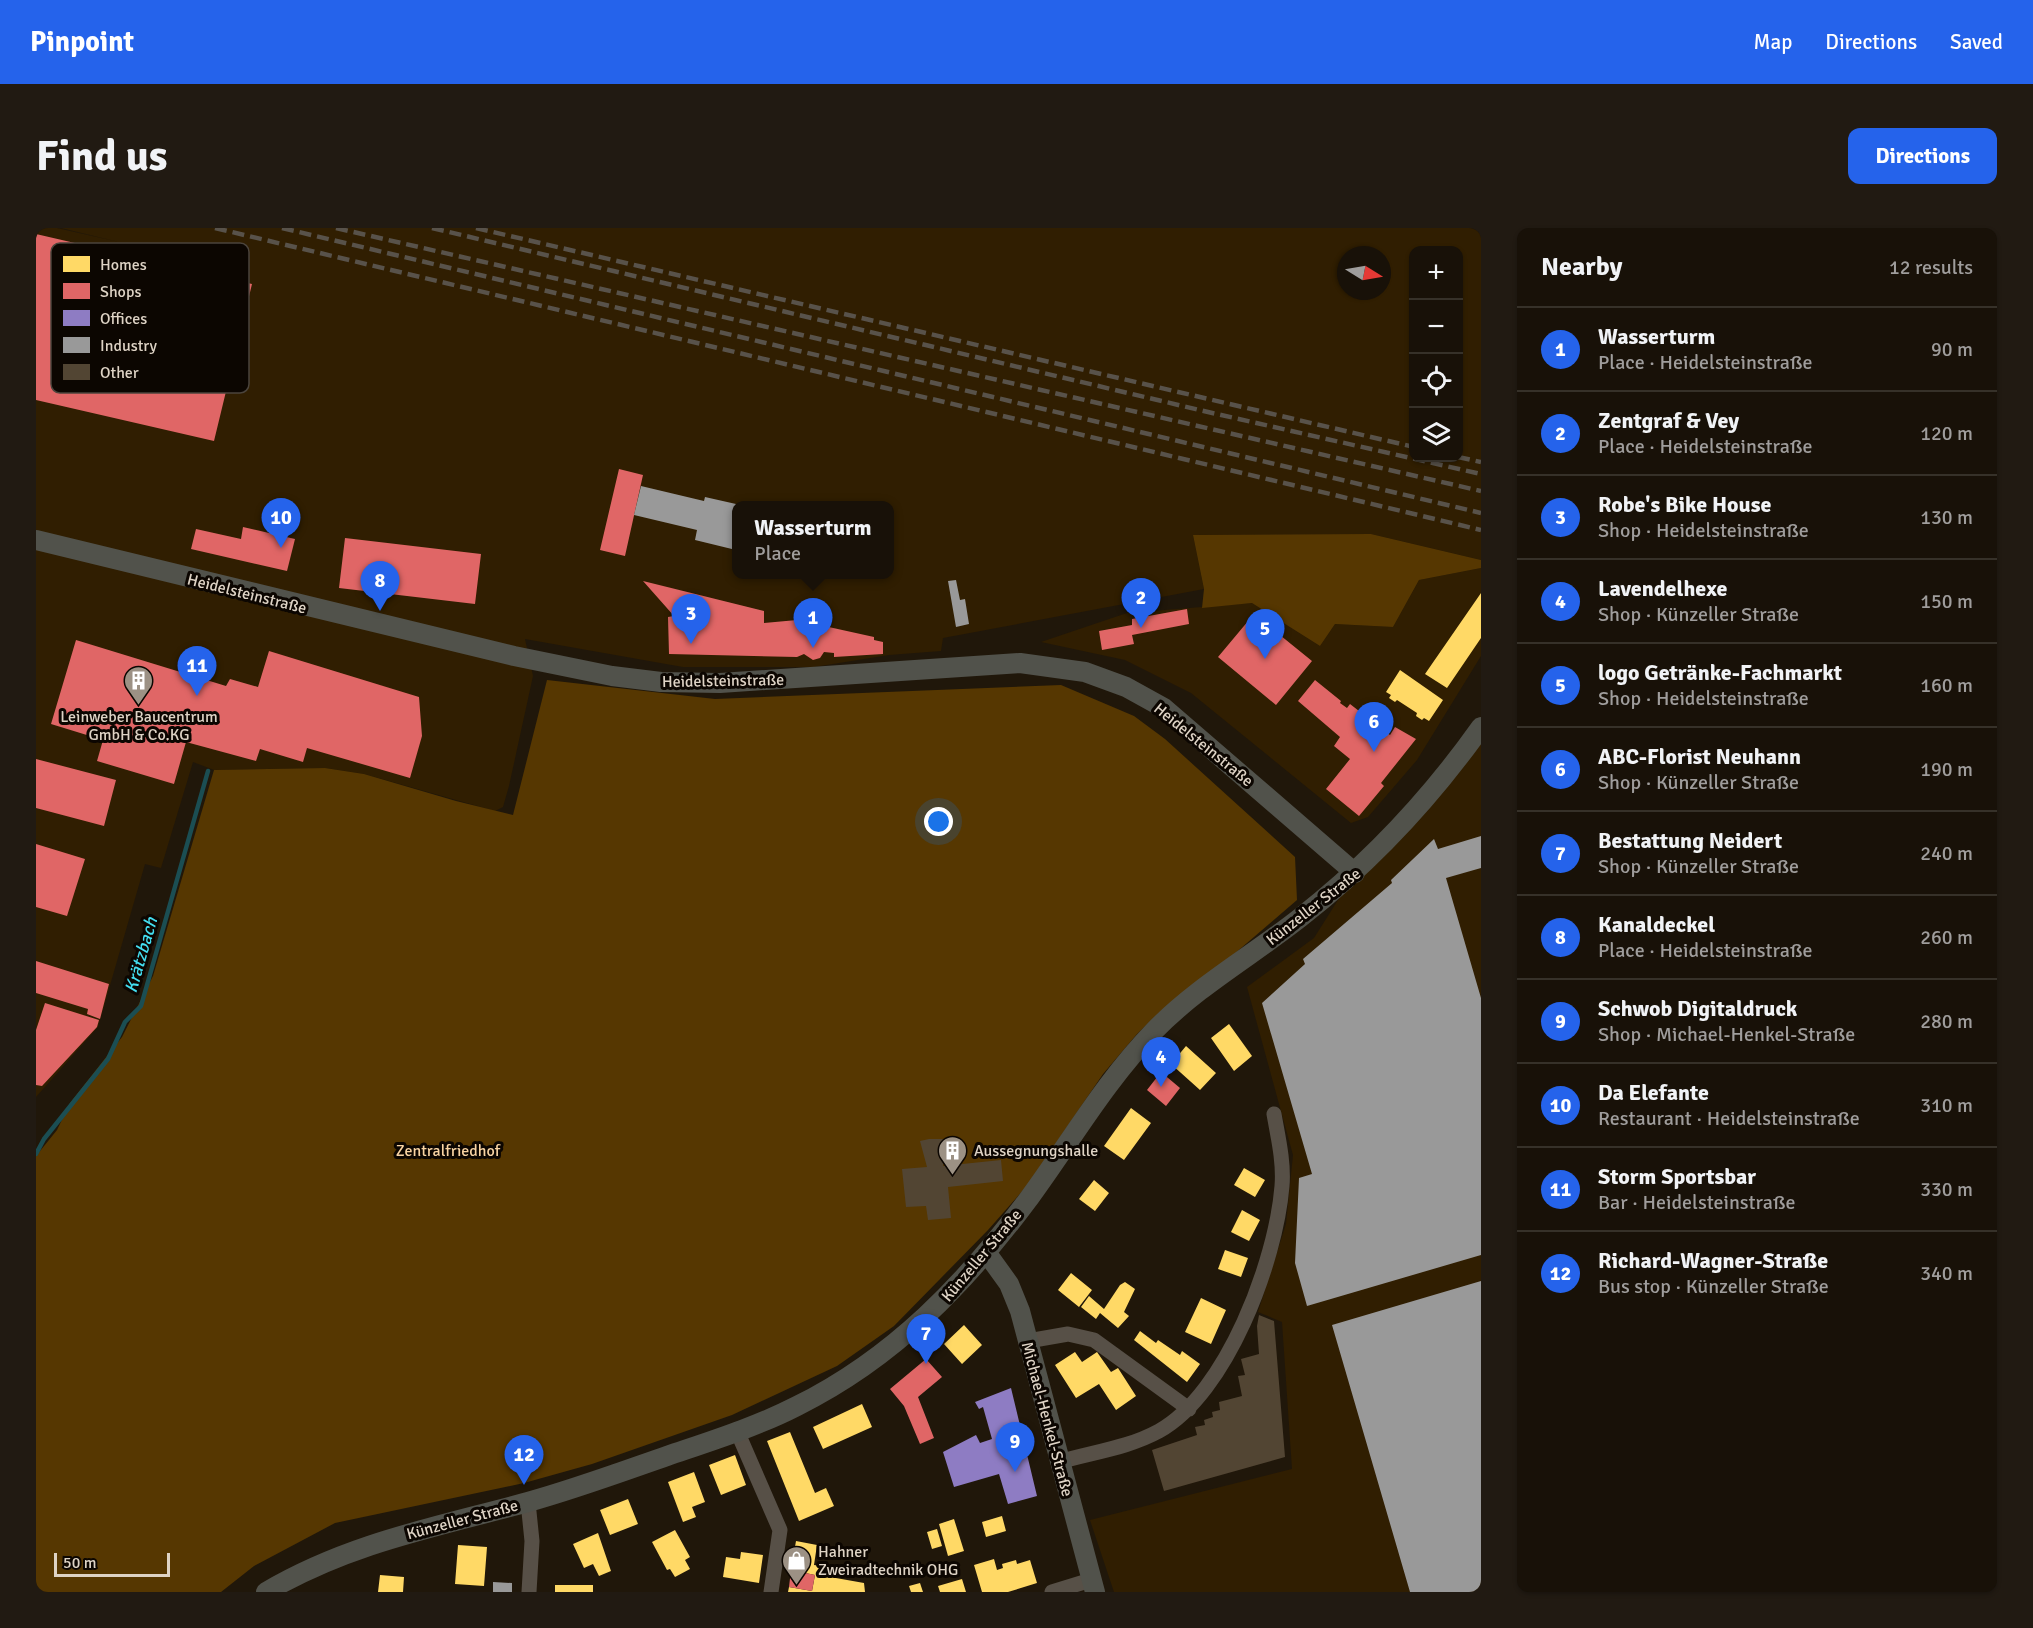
<!DOCTYPE html>
<html lang="en">
<head>
<meta charset="utf-8">
<style>
	:root { --surface:#181108; --page:#211a12; --text:#f1f3f6; --muted:#9f9d9c; --line:#363129; --accent:#2563eb }
	body { margin:0; font-family:Signika,sans-serif; background:var(--page); color:var(--text) }
	.controls { position:absolute; right:18px; top:18px; display:grid; overflow:hidden; border-radius:12px; box-shadow:0 2px 4px #0004 }
	.controls button { width:54px; height:54px; display:grid; place-items:center; padding:0; border:0; border-bottom:2px solid var(--line); background:var(--surface); color:var(--text); font:30px sans-serif }
	.compass { position:absolute; left:1301px; top:18px; width:54px; height:54px; border-radius:50%; background:var(--surface); box-shadow:0 2px 4px #0004; rotate:101deg }
	.scale { position:absolute; left:18px; bottom:15px; width:116px; box-sizing:border-box; padding-left:6px; border:3px solid #ded3c5; border-top:0; font-size:16px; line-height:21px; white-space:nowrap; color:#ded3c5; -webkit-text-stroke:4px #0c0601; paint-order:stroke }
	.you { position:absolute; left:903px; top:594px; width:21px; height:21px; margin:-15px; border:4px solid #fff; border-radius:50%; background:#1a73e8; box-shadow:0 0 0 9px #1a73e833 }
	.badge { display:grid; place-items:center; width:39px; height:39px; border-radius:50%; background:var(--accent); color:#fff; font-size:20px; font-weight:700 }
	.pin { position:absolute; translate:-50% -50px; filter:drop-shadow(0 2px 3px #0008) }
	.pin::after { content:''; position:absolute; top:32px; width:21px; height:18px; background:inherit; clip-path:polygon(0 0,100% 0,50% 100%) }
	.popup { position:absolute; left:696px; top:273px; width:162px; height:78px; box-sizing:border-box; display:grid; place-content:center; border-radius:12px; background:var(--surface); filter:drop-shadow(0 2px 4px #0005); font-size:20px; white-space:nowrap; color:var(--muted) }
	.popup b { font-size:22px; color:var(--text) }
	.popup::after { content:''; position:absolute; left:50%; top:100%; margin-left:-12px; border:12px solid transparent; border-top-color:var(--surface) }
	.list { margin:0; padding:0; list-style:none }
	h2 { display:flex; justify-content:space-between; align-items:center; height:78px; margin:0; padding:0 24px; font-size:26px }
	h2 small { font-size:20px; font-weight:400; color:var(--muted) }
	.list li { display:grid; grid-template-columns:39px 1fr auto; gap:18px; align-items:center; box-sizing:border-box; height:84px; padding:0 24px; border-top:2px solid var(--line) }
	.list b { display:block; font-size:22px; white-space:nowrap }
	.list p { margin:0; font-size:20px; white-space:nowrap; color:var(--muted) }
	.list em { font-size:20px; font-style:normal; color:var(--muted) }
	.icon { flex:none; width:33px; height:33px; fill:none; stroke:currentColor; stroke-width:2; stroke-linecap:round; stroke-linejoin:round }
	.map { position:relative; flex:none; width:1445px; height:1364px; overflow:hidden; border-radius:12px }
	header { display:flex; align-items:center; gap:36px; box-sizing:border-box; height:84px; padding:0 30px; background:var(--accent); color:#fff }
	header strong { font-size:28px }
	nav { display:flex; gap:33px; margin-inline-start:auto; font-size:21px }
	.intro { display:flex; align-items:center; justify-content:space-between; box-sizing:border-box; height:144px; padding:0 36px }
	h1 { margin:0; font-size:42px }
	.button { padding:15px 27px; border-radius:12px; background:var(--accent); color:#fff; font-size:21px; font-weight:700 }
	main { display:flex; gap:36px; padding:0 36px }
	aside { flex:1; background:var(--surface); border-radius:12px; box-shadow:0 2px 4px #0004 }
	.map>svg:first-child { display:block }
	.built { fill:#301e01; fill-rule:evenodd }
	.green { fill:#563701 }
	.homes { fill:#ffd966 }
	.shops { fill:#e06666 }
	.offices { fill:#8e7cc3 }
	.industry { fill:#999 }
	.lines { fill:none; stroke-linecap:round; stroke-linejoin:round }
	.stream { stroke:#1b4e53; stroke-width:4.5 }
	.building { fill:#524533 }
	.minor { stroke:#575047; stroke-width:15 }
	.major { stroke:#51524b; stroke-width:20 }
	.rail { stroke:#58524a; stroke-width:4.5; stroke-dasharray:12 6; stroke-linecap:butt }
	.labels { text-anchor:middle; stroke-width:6; stroke-linejoin:round; paint-order:stroke }
	.street-label { font-size:16px; fill:#ded3c5; stroke:#0c0601 }
	.poi-label { font-size:16px; fill:#ded3c5; stroke:#0c0601; text-anchor:start }
	.park-label { font-size:16px; fill:#f9d4a3; stroke:#0c0601 }
	.water-label { font-size:18px; font-style:italic; fill:#44def0; stroke:#0c0601 }
	.key { fill:#0c0601; stroke:#4b443c; stroke-width:1.5 }
	.key-label { font-size:16px; fill:#ded3c5 }
</style>
</head>
<body>
<header>
<strong>Pinpoint</strong>
<nav><a>Map</a><a>Directions</a><a>Saved</a></nav>
</header>
<div class="intro"><h1>Find us</h1><a class="button">Directions</a></div>
<main>
<div class="map">
<svg width="1445" height="1364" viewBox="0 0 1445 1364">
	<rect width="100%" height="100%" fill="#20170a"/>
	<!-- built -->
	<path class="built" d="M0,0H21L83,14L25,0H1435L1445,4V332L1335,306L1157,307L1168,361L907,410L905,423L853,427L778,439H647L489,411L497,448L473,558L467,579L459,583L328,546L289,540L178,542L157,534L125,640L109,636L62,799L0,869ZM1378,22H1422V230H1378ZM1310,27H1346V63H1310ZM700,278H854V346H700Z
		M1445,340V428L1381,532L1332,589L1315,595L1155,465L1089,432L1005,414L1091,385L1216,375L1284,418L1299,396L1357,399L1383,352Z
		M1445,499V1364H1078L1054,1292L1256,1241L1246,1094L1222,1084L1250,996L1257,927L1211,759L1278,710L1319,645Z"/>
	<!-- green -->
	<path class="green" d="M1335,306L1445,332V340L1383,352L1357,399L1299,396L1284,418L1216,375L1166,380L1168,361L1157,307Z
		M511,452L679,471L1025,457L1098,488L1129,511L1259,629L1261,672L1197,727L1126,782L1101,806L1067,846L990,959L952,1002L858,1098L801,1138L696,1187L556,1236L488,1255L299,1295L218,1338L185,1364H0V928L21,902L34,875L86,809L117,748L178,542L289,540L328,546L420,573L477,587Z"/>
	<!-- homes -->
	<path class="homes" d="M1445,365V410L1411,460L1389,446Z
		M1364,442L1407,472L1393,493L1388,490L1386,492L1380,488L1381,485L1361,472L1359,474L1353,470L1355,467L1350,464Z
		M1193,796L1216,828L1198,843L1175,810Z
		M1150,818L1180,845L1164,862L1135,836Z
		M1095,880L1115,895L1088,932L1068,918Z
		M1208,940L1229,952L1219,969L1198,957Z
		M1058,952L1073,965L1059,983L1043,971Z
		M1206,982L1224,992L1213,1013L1195,1004Z
		M1189,1022L1212,1030L1205,1049L1182,1041Z
		M1035,1045L1056,1062L1043,1079L1022,1062Z
		M1089,1054L1099,1061L1088,1084L1093,1088L1082,1100L1064,1085L1060,1091L1045,1079L1053,1068L1068,1081L1084,1057Z
		M1165,1070L1190,1082L1175,1116L1149,1104Z
		M928,1097L946,1117L926,1136L908,1116Z
		M1104,1103L1120,1115L1122,1112L1144,1127L1146,1123L1164,1136L1151,1154L1098,1112Z
		M1039,1124L1046,1134L1061,1124L1075,1144L1082,1140L1100,1168L1080,1182L1063,1156L1040,1170L1019,1137Z
		M826,1176L836,1199L787,1221L777,1199Z
		M754,1204L779,1265L790,1260L798,1278L763,1293L731,1213Z
		M699,1227L710,1257L685,1267L673,1237Z
		M658,1244L669,1274L656,1279L660,1289L647,1294L632,1254Z
		M592,1271L602,1296L574,1307L564,1282Z
		M966,1288L970,1303L950,1309L946,1294Z
		M918,1291L928,1323L912,1328L903,1296Z
		M901,1301L906,1318L896,1321L891,1304Z
		M639,1302L654,1329L649,1332L654,1341L639,1349L634,1341L631,1342L616,1314Z
		M562,1305L575,1343L563,1348L557,1336L548,1340L537,1316Z
		M760,1313L781,1317L778,1337L785,1338L783,1347L828,1355L829,1364H752L753,1359L776,1363L779,1347L755,1342Z
		M422,1317L451,1319L448,1358L419,1356Z
		M705,1324L727,1327L723,1355L687,1349L690,1329L704,1331Z
		M958,1331L961,1342L967,1340L966,1336L980,1332L981,1336L994,1332L1001,1355L972,1364H946L938,1337Z
		M344,1347L368,1349L367,1364H342Z
		M926,1351L930,1364H904L902,1358Z
		M884,1355L887,1364H875L873,1358Z
		M519,1357H557V1364H519Z"/>
	<!-- shops -->
	<path class="shops" d="M0,6L216,56L178,213L0,172Z
		M583,241L607,247L589,328L564,322Z
		M207,299L259,311L251,343L155,321L160,301L205,311Z
		M309,310L445,326L439,376L303,360Z
		M607,353L728,383V395L761,392L838,409V412L847,414V426L798,429V425L788,424L784,430L777,432L768,426L761,429L633,426L632,389L638,388Z
		M1151,381L1153,396L1096,407L1098,416L1066,422L1063,403L1096,397V391Z
		M1218,386L1276,433L1240,477L1182,429Z
		M40,412L190,458L194,451L222,459L233,423L383,469L386,508L374,550L271,520L267,534L224,521L220,533L150,514L138,556L61,533L67,512L15,496Z
		M1279,452L1305,473L1304,475L1311,480L1314,476L1354,507L1359,499L1380,511L1345,555L1348,558L1323,588L1290,561L1314,531L1298,518L1304,509L1262,473Z
		M0,531L80,552L68,598L0,580Z
		M0,616L49,631L31,688L0,679Z
		M0,733L73,756L64,791L51,786L52,781L0,765Z
		M9,775L63,792L61,799L6,858L0,857V802Z
		M1125,844L1144,860L1130,878L1111,862Z
		M890,1131L906,1149L882,1169L898,1210L884,1216L868,1178L854,1161Z
		M755,1342L779,1347L776,1363L753,1359Z"/>
	<!-- offices -->
	<path class="offices" d="M975,1160L1001,1268L972,1276L963,1246L918,1259L907,1224L940,1207L944,1215L956,1211L947,1179L943,1181L939,1174Z"/>
	<!-- industry -->
	<path class="industry" d="M605,258L668,273L669,269L700,276V322L659,312L661,302L598,287Z
		M920,352L924,372L929,371L933,396L920,399L912,353Z
		M1445,608V640L1410,650L1445,770V1027L1271,1078L1259,1035L1263,950L1276,946L1226,775L1269,736L1267,731L1356,655L1355,652L1398,611L1402,621Z
		M1445,1053V1364H1374L1296,1097Z
		M457,1354L476,1355V1364H457Z"/>
	<g class="lines">
		<!-- stream -->
		<path class="stream" d="M0,926L8,911L72,831L89,794L105,778L172,543"/>
	</g>
	<!-- building -->
	<path class="building" d="M893,911H910L907,938L965,932L967,953L912,959L915,990L892,992L890,978L870,979L866,941L891,939L884,913Z
		M1223,1087L1238,1093L1249,1229L1128,1263L1116,1222L1161,1207L1159,1199L1169,1197L1168,1192L1177,1189L1176,1184L1184,1182L1183,1174L1206,1168L1202,1148L1209,1147L1205,1131L1223,1126L1221,1098Z"/>
	<g class="lines">
		<!-- minor -->
		<path class="minor" d="M992,1113L1032,1106L1058,1112L1153,1181
			M701,1203L744,1302L735,1364
			M1023,1234C1057,1224 1092,1220 1123,1203C1191,1165 1240,1033 1246,958C1248,934 1242,909 1238,886
			M492,1274L496,1313L493,1364
			M1016,1364L1055,1352"/>
		<!-- major -->
		<path class="major" d="M0,312L478,428L576,448L625,454L684,455L984,435L1049,444L1090,459L1128,480L1319,645
			M950,1024L973,1056L984,1083L1059,1364
			M230,1364C313,1315 400,1299 492,1274C539,1261 585,1244 631,1228C675,1213 720,1199 761,1178C858,1130 930,1055 994,969C1035,913 1070,852 1119,802C1162,758 1217,727 1265,689C1335,634 1394,571 1445,499"/>
		<!-- rail -->
		<path class="rail" d="M179,0L1445,302
			M246,0L1445,285
			M300,0L1445,263
			M396,0L1172,184L1445,246
			M440,0L1378,219
			M1422,229L1445,234"/>
	</g>
	<!-- icons -->
	<defs>
		<symbol id="building-pin" viewBox="-11 -11 22 30"><path d="M0 17L-7.5 6A9.5 9.5 0 1 1 7.5 6Z" fill="#9c9184" stroke="#0c0601"/><path d="M-4-6H4V6H1V3H-1V6H-4ZM-2.5-4.3h1.7v1.8h-1.7ZM.8-4.3h1.7v1.8H.8ZM-2.5-1h1.7V.8h-1.7ZM.8-1h1.7V.8H.8Z" fill="#fff"/></symbol>
		<symbol id="shop-pin" viewBox="-11 -11 22 30"><path d="M0 17L-7.5 6A9.5 9.5 0 1 1 7.5 6Z" fill="#9c9184" stroke="#0c0601"/><path d="M-5-2.5h2.3a2.7 3.5 0 0 1 5.4 0H5L5.5 6h-11ZM-1.5-2.5h3a1.5 2.3 0 0 0-3 0Z" fill="#fff"/></symbol>
	</defs>
	<g fill-rule="evenodd">
		<use href="#building-pin" x="86" y="436" width="33" height="45"/>
		<use href="#building-pin" x="900" y="906" width="33" height="45"/>
		<use href="#shop-pin" x="744" y="1316" width="33" height="45"/>
	</g>
	<g class="labels">
		<!-- street labels -->
		<g class="street-label">
			<text transform="translate(211 365) rotate(14)" y="6">Heidelsteinstraße</text>
			<text transform="translate(687 452) rotate(-1)" y="6">Heidelsteinstraße</text>
			<text transform="translate(1168 516) rotate(39)" y="6">Heidelsteinstraße</text>
			<text transform="translate(1277 678) rotate(-38)" y="6">Künzeller Straße</text>
			<text transform="translate(945 1027) rotate(-50)" y="6">Künzeller Straße</text>
			<text transform="translate(1012 1191) rotate(75)" y="6">Michael-Henkel-Straße</text>
			<text transform="translate(426 1291) rotate(-15)" y="6">Künzeller Straße</text>
		</g>
		<!-- poi labels -->
		<g class="poi-label">
			<text x="103" y="494" text-anchor="middle">Leinweber Baucentrum<tspan x="103" dy="18">GmbH &amp; Co.KG</tspan></text>
			<text x="938" y="928">Aussegnungshalle</text>
			<text x="782" y="1329">Hahner<tspan x="782" dy="18">Zweiradtechnik OHG</tspan></text>
		</g>
		<!-- park labels -->
		<g class="park-label">
			<text x="412" y="928">Zentralfriedhof</text>
		</g>
		<!-- water labels -->
		<g class="water-label">
			<text transform="translate(105 727) rotate(-74)" y="6">Krätzbach</text>
		</g>
	</g>
	<!-- legend -->
	<rect x="15" y="15" width="198" height="150" rx="9" class="key"/>
	<rect x="27" y="28" width="27" height="16" fill="#ffd966"/>
	<rect x="27" y="55" width="27" height="16" fill="#e06666"/>
	<rect x="27" y="82" width="27" height="16" fill="#8e7cc3"/>
	<rect x="27" y="109" width="27" height="16" fill="#999"/>
	<rect x="27" y="136" width="27" height="16" fill="#524533"/>
	<g class="key-label">
		<text x="64" y="42">Homes</text>
		<text x="64" y="69">Shops</text>
		<text x="64" y="96">Offices</text>
		<text x="64" y="123">Industry</text>
		<text x="64" y="150">Other</text>
	</g>
</svg>
<div class="controls">
<button>+</button>
<button>−</button>
<button><svg class="icon" aria-label="locate" viewBox="0 0 24 24"><circle cx="12" cy="12" r="6"/><path d="M12 2v4M12 18v4M2 12h4M18 12h4"/></svg></button>
<button><svg class="icon" aria-label="layers" viewBox="0 0 24 24"><path d="M12 4l9 5-9 5-9-5zM3 14l9 5 9-5"/></svg></button>
</div>
<svg class="compass" viewBox="-18 -18 36 36"><path d="M0-13l5 13h-10z" fill="#e53935"/><path d="M0 13l5-13h-10z" fill="#9f9d9c"/></svg>
<div class="scale">50 m</div>
<div class="you"></div>
<div class="pin badge" style="left:777px;top:420px">1</div>
<div class="popup"><b>Wasserturm</b>Place</div>
<div class="pin badge" style="left:1105px;top:400px">2</div>
<div class="pin badge" style="left:655px;top:416px">3</div>
<div class="pin badge" style="left:1125px;top:859px">4</div>
<div class="pin badge" style="left:1229px;top:431px">5</div>
<div class="pin badge" style="left:1338px;top:524px">6</div>
<div class="pin badge" style="left:890px;top:1136px">7</div>
<div class="pin badge" style="left:344px;top:383px">8</div>
<div class="pin badge" style="left:979px;top:1244px">9</div>
<div class="pin badge" style="left:245px;top:320px">10</div>
<div class="pin badge" style="left:161px;top:468px">11</div>
<div class="pin badge" style="left:488px;top:1257px">12</div>
</div>
<aside>
<h2>Nearby<small>12 results</small></h2>
<ul class="list">
<li><span class="badge">1</span><div><b>Wasserturm</b><p>Place · Heidelsteinstraße</p></div><em>90 m</em></li>
<li><span class="badge">2</span><div><b>Zentgraf &amp; Vey</b><p>Place · Heidelsteinstraße</p></div><em>120 m</em></li>
<li><span class="badge">3</span><div><b>Robe's Bike House</b><p>Shop · Heidelsteinstraße</p></div><em>130 m</em></li>
<li><span class="badge">4</span><div><b>Lavendelhexe</b><p>Shop · Künzeller Straße</p></div><em>150 m</em></li>
<li><span class="badge">5</span><div><b>logo Getränke-Fachmarkt</b><p>Shop · Heidelsteinstraße</p></div><em>160 m</em></li>
<li><span class="badge">6</span><div><b>ABC-Florist Neuhann</b><p>Shop · Künzeller Straße</p></div><em>190 m</em></li>
<li><span class="badge">7</span><div><b>Bestattung Neidert</b><p>Shop · Künzeller Straße</p></div><em>240 m</em></li>
<li><span class="badge">8</span><div><b>Kanaldeckel</b><p>Place · Heidelsteinstraße</p></div><em>260 m</em></li>
<li><span class="badge">9</span><div><b>Schwob Digitaldruck</b><p>Shop · Michael-Henkel-Straße</p></div><em>280 m</em></li>
<li><span class="badge">10</span><div><b>Da Elefante</b><p>Restaurant · Heidelsteinstraße</p></div><em>310 m</em></li>
<li><span class="badge">11</span><div><b>Storm Sportsbar</b><p>Bar · Heidelsteinstraße</p></div><em>330 m</em></li>
<li><span class="badge">12</span><div><b>Richard-Wagner-Straße</b><p>Bus stop · Künzeller Straße</p></div><em>340 m</em></li>
</ul>
</aside>
</main>
</body>
</html>
